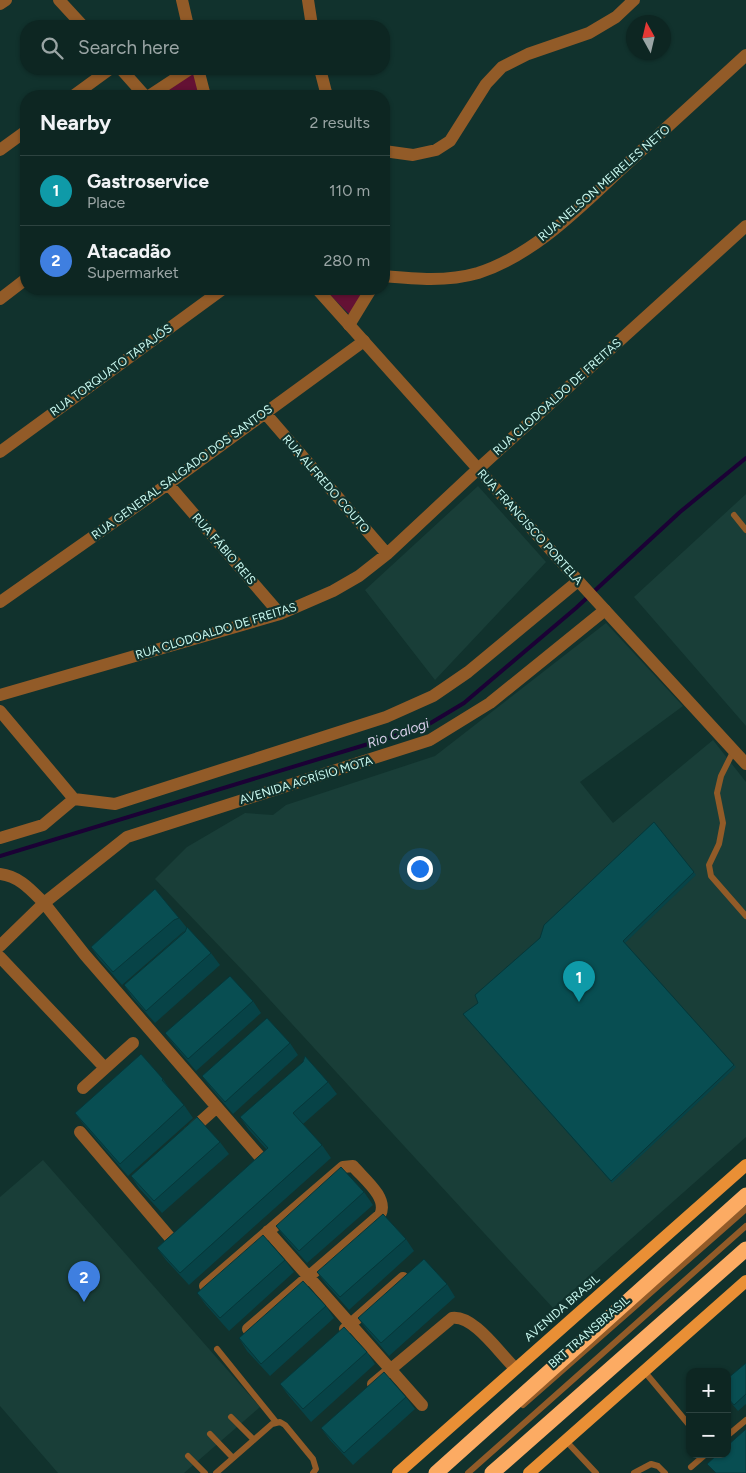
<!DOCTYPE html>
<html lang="en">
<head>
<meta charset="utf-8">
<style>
	:root { --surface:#0d2622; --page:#162e2a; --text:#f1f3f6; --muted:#9aa5a5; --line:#2d4340; --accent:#f19ab3 }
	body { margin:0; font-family:Figtree,sans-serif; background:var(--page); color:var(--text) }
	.controls { position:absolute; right:15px; bottom:15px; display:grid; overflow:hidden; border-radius:10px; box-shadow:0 1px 4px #0004 }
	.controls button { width:45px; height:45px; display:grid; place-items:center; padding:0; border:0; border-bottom:1px solid var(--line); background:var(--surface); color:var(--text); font:25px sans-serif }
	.compass { position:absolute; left:626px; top:15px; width:45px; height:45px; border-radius:50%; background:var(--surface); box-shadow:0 1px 4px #0004; rotate:352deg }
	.you { position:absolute; left:419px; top:868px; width:18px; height:18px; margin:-12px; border:4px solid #fff; border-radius:50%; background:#1a73e8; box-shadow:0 0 0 8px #1a73e833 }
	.badge { display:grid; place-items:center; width:32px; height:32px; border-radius:50%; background:var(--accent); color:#fff; font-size:16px; font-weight:700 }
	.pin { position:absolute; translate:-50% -41px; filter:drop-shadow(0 1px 2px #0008) }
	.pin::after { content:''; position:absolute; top:26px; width:18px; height:15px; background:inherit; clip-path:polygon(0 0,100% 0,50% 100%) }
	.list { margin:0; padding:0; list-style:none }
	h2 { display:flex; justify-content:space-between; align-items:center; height:65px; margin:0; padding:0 20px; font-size:21px }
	h2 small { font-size:16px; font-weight:400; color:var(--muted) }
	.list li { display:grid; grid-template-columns:32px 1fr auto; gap:15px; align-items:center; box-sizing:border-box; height:70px; padding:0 20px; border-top:1px solid var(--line) }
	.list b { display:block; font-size:19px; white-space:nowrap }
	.list p { margin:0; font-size:16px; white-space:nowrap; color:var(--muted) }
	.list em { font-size:16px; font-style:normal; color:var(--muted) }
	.icon { flex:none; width:28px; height:28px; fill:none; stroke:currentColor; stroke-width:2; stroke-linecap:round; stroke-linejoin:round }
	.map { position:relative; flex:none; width:746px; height:1473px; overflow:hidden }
	.search { position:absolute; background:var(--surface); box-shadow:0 1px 4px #0004; left:20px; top:20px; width:370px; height:55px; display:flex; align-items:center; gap:12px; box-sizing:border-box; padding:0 18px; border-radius:20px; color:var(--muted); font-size:19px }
	.panel { position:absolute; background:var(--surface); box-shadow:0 1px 4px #0004; left:20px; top:90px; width:370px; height:205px; border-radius:20px }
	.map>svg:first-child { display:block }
	.built { fill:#193e38 }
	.green { fill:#641134 }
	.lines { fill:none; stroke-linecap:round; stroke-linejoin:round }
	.stream { stroke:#1b0135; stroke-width:4 }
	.service { stroke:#925b28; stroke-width:6 }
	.minor { stroke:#925b28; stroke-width:12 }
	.tertiary { stroke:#925b28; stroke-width:12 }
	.primary { stroke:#e98f35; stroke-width:12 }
	.motorway { stroke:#fcab63; stroke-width:15 }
	.wall { fill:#074347 }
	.building { fill:#084e52; stroke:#063739 }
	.labels { text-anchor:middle; stroke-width:4.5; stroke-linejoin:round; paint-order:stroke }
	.street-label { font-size:12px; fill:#caf9f0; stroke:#11322d }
	.water-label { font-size:14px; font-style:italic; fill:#d9d0eb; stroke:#11322d }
</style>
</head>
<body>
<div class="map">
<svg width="746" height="1473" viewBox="0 0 746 1473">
	<rect width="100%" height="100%" fill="#11322d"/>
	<!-- built -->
	<path class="built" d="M478,486L546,562L435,680L365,590Z
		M746,494V726L634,597Z
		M606,623L683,706L580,782L613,823L713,740L746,782V1137L553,1308L247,975L155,879L187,847L245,813L273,815L286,805L435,756Z
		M43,1160L260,1407L184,1473H58L0,1406V1197Z"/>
	<!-- green -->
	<path class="green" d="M192,69L205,96H153Z
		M324,289H367L350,315Z"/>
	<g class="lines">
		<!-- stream -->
		<path class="stream" d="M0,856L424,727L464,703L576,608L680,512L746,458"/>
		<!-- service -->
		<path class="service" d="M734,515L746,530
			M734,750L721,776L717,793L723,823L719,844L709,865L711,876L746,916
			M217,1349L276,1422
			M644,1371L690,1426
			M523,1405L746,1209
			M231,1417L254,1440
			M210,1434L233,1458
			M727,1436L746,1420
			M566,1441L596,1473
			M188,1456L205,1473
			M691,1467L706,1454
			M216,1473L272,1424L280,1422L285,1425L313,1459L316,1469L313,1473
			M468,1473L746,1226
			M634,1473L651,1464L658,1466L665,1473"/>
		<!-- minor -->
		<path class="minor" d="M182,0L188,26
			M308,0L312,26
			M0,4L6,0
			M198,69L205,96
			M320,69L327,96
			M73,96L110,69
			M149,96L190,69
			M0,150L26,131
			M384,151L413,155L436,150L450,141L486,84L502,67L528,54L589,33L616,17L634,0
			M384,276C415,279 447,282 478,273C537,254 584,203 629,162C668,126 707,91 746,55
			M0,299L26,279
			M349,325L371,289
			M265,413L387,554
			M0,452L223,289
			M168,484L280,614
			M0,602L168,484L364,341
			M0,695L280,614L333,591L359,576L387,554L478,469L746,226
			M0,711L74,799
			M0,838L43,825L74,799L115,804L386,717L433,696L468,672L578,581
			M0,874C19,876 31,890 44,903L127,837L430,740L490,703L605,610
			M0,946L44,903L85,955L261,1158
			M0,957L105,1068
			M83,1088L133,1043
			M80,1132L172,1240
			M189,1132L217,1107
			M268,1231L422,1405
			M205,1286L343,1167L353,1166C364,1179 389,1198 380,1215L248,1329
			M345,1329L403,1278
			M373,1384L452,1318C474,1315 499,1353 515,1368"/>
		<!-- tertiary -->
		<path class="tertiary" d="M59,0L83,26
			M121,69L145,96
			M317,289L582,585L746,764"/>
		<!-- primary -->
		<path class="primary" d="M398,1473L746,1165
			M529,1473L746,1281"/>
		<!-- motorway -->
		<path class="motorway" d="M436,1473L746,1195
			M492,1473L746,1249"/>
	</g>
	<!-- wall -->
	<path class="wall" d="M654,822L696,875L625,943L736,1067L612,1183L465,1017L540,938Z
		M179,918L187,928L211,953L220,965L155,1023L132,997L124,985L185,931L183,932L122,985L99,959L91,947Z
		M253,1001L261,1013L196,1071L174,1045L165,1033Z
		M290,1043L298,1055L233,1114L211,1088L202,1076Z
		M163,1079L171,1091L184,1105L193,1118L128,1176L84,1125L75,1113Z
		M328,1082L337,1094L303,1124L322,1145L331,1158L189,1285L166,1260L157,1248L267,1150L249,1130L240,1117Z
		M220,1142L229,1154L162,1213L139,1188L131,1176Z
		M364,1192L373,1205L307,1263L285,1238L276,1226Z
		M406,1239L414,1251L349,1310L326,1284L317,1272Z
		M285,1260L294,1272L229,1331L206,1305L197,1293Z
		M447,1284L455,1297L389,1356L367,1330L358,1318Z
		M326,1306L334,1318L270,1376L247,1351L239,1338Z
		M367,1352L375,1364L311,1422L289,1396L280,1384Z
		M746,1363V1404L738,1411L727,1398V1379Z
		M406,1397L415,1409L353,1465L330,1440L321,1428Z"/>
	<!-- building -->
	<path class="building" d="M654,822L694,872L623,941L734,1065L611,1181L463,1014L478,1003L475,995L540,938L544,925Z
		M155,889L179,918L174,920L113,972L91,947Z
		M187,927L211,953L146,1011L124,985L185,932Z
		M230,976L253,1001L188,1059L165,1033Z
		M267,1018L290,1043L225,1102L202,1076Z
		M141,1054L163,1079L162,1080L184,1105L120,1164L75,1113Z
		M305,1056L328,1082L293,1113L322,1145L180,1273L157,1248L268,1148L240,1117L303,1062Z
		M197,1117L220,1142L154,1201L131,1176Z
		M341,1167L364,1192L299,1251L276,1226Z
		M383,1214L406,1239L340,1297L317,1272Z
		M263,1235L285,1260L220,1318L197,1293Z
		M424,1259L447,1284L381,1343L358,1318Z
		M303,1281L326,1306L261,1364L239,1338Z
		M344,1327L367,1352L303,1409L280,1384Z
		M746,1363V1394L734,1405L727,1397V1379Z
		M384,1372L406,1397L344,1453L321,1428Z
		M746,1429V1473H716L707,1464L718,1454H727V1446Z"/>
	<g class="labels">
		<!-- street labels -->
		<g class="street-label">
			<text transform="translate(604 183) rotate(-41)" y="4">RUA NELSON MEIRELES NETO</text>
			<text transform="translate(111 370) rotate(-36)" y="4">RUA TORQUATO TAPAJÓS</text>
			<text transform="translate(557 397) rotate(-42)" y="4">RUA CLODOALDO DE FREITAS</text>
			<text transform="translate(182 472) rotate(-36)" y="4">RUA GENERAL SALGADO DOS SANTOS</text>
			<text transform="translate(326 484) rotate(49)" y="4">RUA ALFREDO COUTO</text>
			<text transform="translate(530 527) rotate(48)" y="4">RUA FRANCISCO PORTELA</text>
			<text transform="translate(224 549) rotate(49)" y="4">RUA FÁBIO REIS</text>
			<text transform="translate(216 631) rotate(-17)" y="4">RUA CLODOALDO DE FREITAS</text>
			<text transform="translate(306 780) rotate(-17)" y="4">AVENIDA ACRÍSIO MOTA</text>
			<text transform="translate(562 1308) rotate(-41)" y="4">AVENIDA BRASIL</text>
			<text transform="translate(589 1332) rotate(-41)" y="4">BRT TRANSBRASIL</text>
		</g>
		<!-- water labels -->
		<g class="water-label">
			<text transform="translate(398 733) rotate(-19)" y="5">Rio Calogi</text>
		</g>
	</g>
</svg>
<div class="controls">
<button>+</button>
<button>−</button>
</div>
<svg class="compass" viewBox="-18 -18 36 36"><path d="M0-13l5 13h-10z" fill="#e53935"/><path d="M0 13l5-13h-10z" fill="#9aa5a5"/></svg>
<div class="you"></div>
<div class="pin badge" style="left:579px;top:1002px;background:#0f9aa8">1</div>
<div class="pin badge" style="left:84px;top:1302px;background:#3f7fe0">2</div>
<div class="search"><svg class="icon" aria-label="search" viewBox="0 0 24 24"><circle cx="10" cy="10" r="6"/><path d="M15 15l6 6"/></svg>Search here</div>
<section class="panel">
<h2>Nearby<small>2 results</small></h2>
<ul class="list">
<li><span class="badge" style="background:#0f9aa8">1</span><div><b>Gastroservice</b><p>Place</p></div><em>110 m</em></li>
<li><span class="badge" style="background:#3f7fe0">2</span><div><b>Atacadão</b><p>Supermarket</p></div><em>280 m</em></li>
</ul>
</section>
</div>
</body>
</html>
